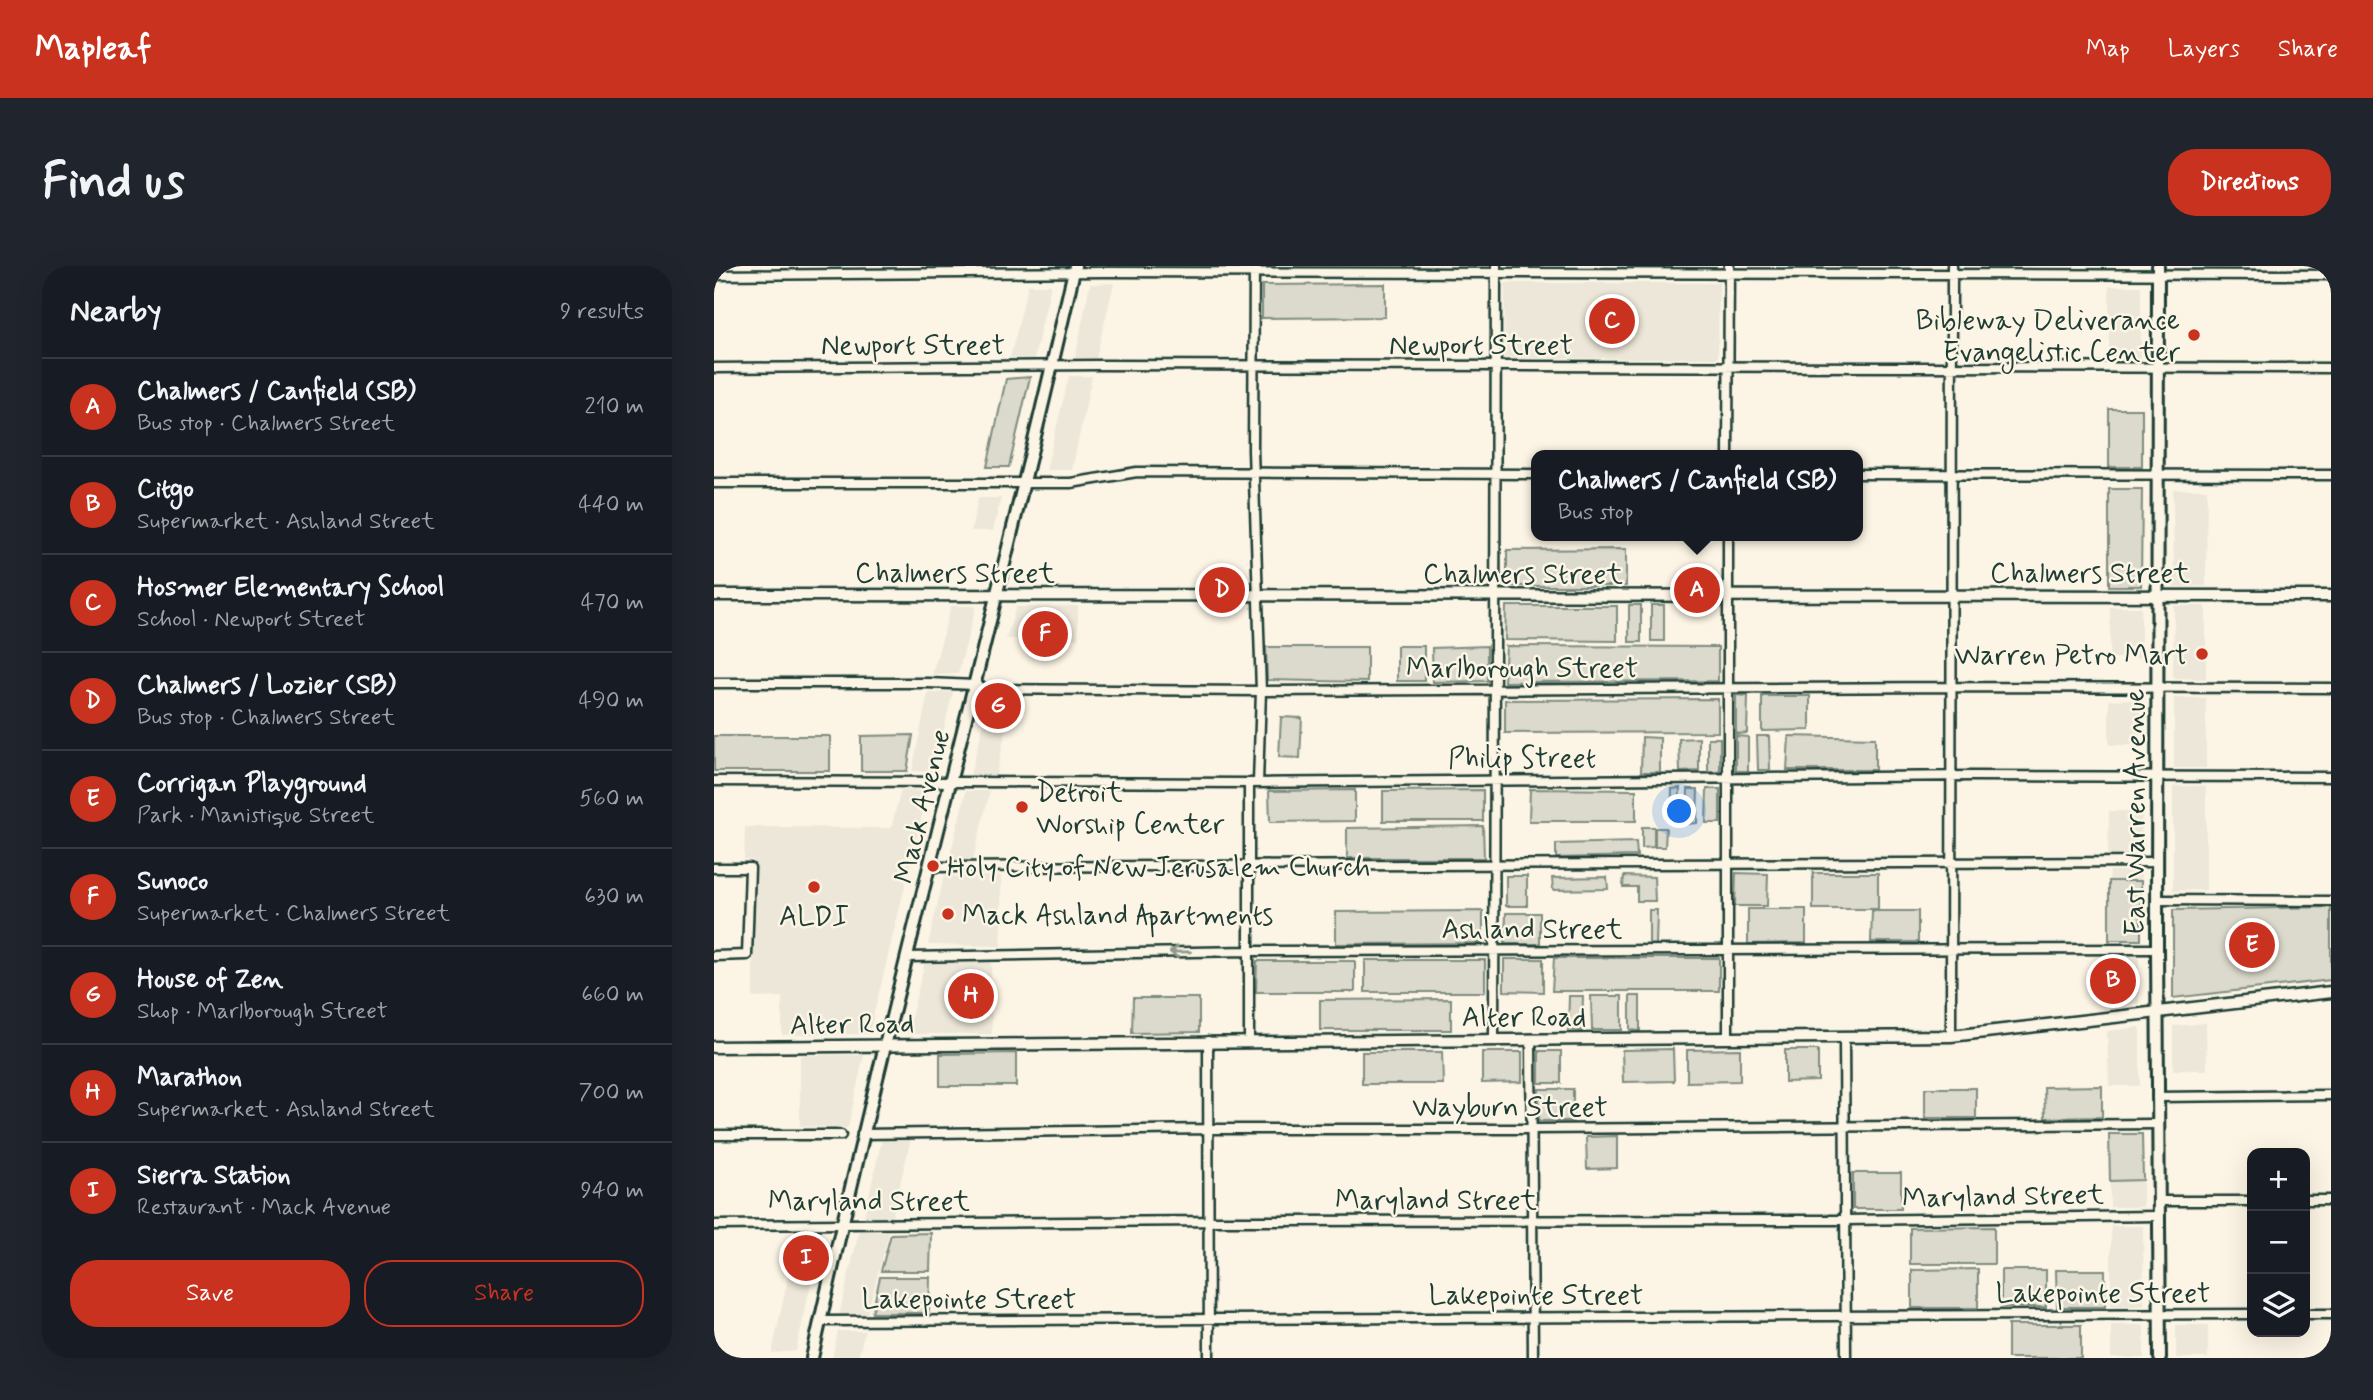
<!DOCTYPE html>
<html lang="en">
<head>
<meta charset="utf-8">
<style>
	:root { --surface:#171b24; --page:#20242c; --text:#f1f3f6; --muted:#9ea1a6; --line:#363941; --accent:#c8321e }
	body { margin:0; font-family:Mynerve,sans-serif; background:var(--page); color:var(--text) }
	.controls { position:absolute; right:21px; bottom:21px; display:grid; overflow:hidden; border-radius:14px; box-shadow:0 7px 28px #0002 }
	.controls button { width:63px; height:63px; display:grid; place-items:center; padding:0; border:0; border-bottom:2px solid var(--line); background:var(--surface); color:var(--text); font:35px sans-serif }
	.you { position:absolute; left:966px; top:546px; width:24px; height:24px; margin:-18px; border:5px solid #fff; border-radius:50%; background:#1a73e8; box-shadow:0 0 0 10px #1a73e833 }
	.badge { display:grid; place-items:center; width:46px; height:46px; border-radius:50%; background:var(--accent); color:#fff; font-size:23px; font-weight:700 }
	.pin { position:absolute; translate:-50% -50%; border:4px solid #fff; box-shadow:0 2px 7px #0006 }
	.popup { position:absolute; left:817px; top:184px; width:332px; height:91px; box-sizing:border-box; display:grid; place-content:center; border-radius:14px; background:var(--surface); filter:drop-shadow(0 2px 5px #0005); font-size:23px; white-space:nowrap; color:var(--muted) }
	.popup b { font-size:26px; color:var(--text) }
	.popup::after { content:''; position:absolute; left:50%; top:100%; margin-left:-14px; border:14px solid transparent; border-top-color:var(--surface) }
	.list { margin:0; padding:0; list-style:none }
	h2 { display:flex; justify-content:space-between; align-items:center; height:91px; margin:0; padding:0 28px; font-size:30px }
	h2 small { font-size:23px; font-weight:400; color:var(--muted) }
	.list li { display:grid; grid-template-columns:46px 1fr auto; gap:21px; align-items:center; box-sizing:border-box; height:98px; padding:0 28px; border-top:2px solid var(--line) }
	.list b { display:block; font-size:26px; white-space:nowrap }
	.list p { margin:0; font-size:23px; white-space:nowrap; color:var(--muted) }
	.list em { font-size:23px; font-style:normal; color:var(--muted) }
	.actions { display:flex; gap:14px; padding:21px 28px }
	.actions a { flex:1; padding:16px 0; border:2px solid var(--accent); border-radius:28px; text-align:center; font-size:24px; color:var(--accent) }
	.actions .main { background:var(--accent); color:#fff }
	.icon { flex:none; width:38px; height:38px; fill:none; stroke:currentColor; stroke-width:2; stroke-linecap:round; stroke-linejoin:round }
	.map { position:relative; flex:none; width:1617px; height:1092px; overflow:hidden; border-radius:28px }
	header { display:flex; align-items:center; gap:42px; box-sizing:border-box; height:98px; padding:0 35px; background:var(--accent); color:#fff }
	header strong { font-size:33px }
	nav { display:flex; gap:38px; margin-inline-start:auto; font-size:24px }
	.intro { display:flex; align-items:center; justify-content:space-between; box-sizing:border-box; height:168px; padding:0 42px }
	h1 { margin:0; font-size:49px }
	.button { padding:18px 32px; border-radius:28px; background:var(--accent); color:#fff; font-size:24px; font-weight:700 }
	main { display:flex; gap:42px; padding:0 42px }
	aside { flex:1; background:var(--surface); border-radius:28px; box-shadow:0 7px 28px #0002 }
	.map>svg:first-child { display:block }
	.built { fill:#ece7d8 }
	.green { fill:#dcdacc; stroke:#7e8c80; stroke-width:2 }
	.lines { fill:none; stroke-linecap:round; stroke-linejoin:round }
	.minor-casing { stroke:#1f3d34; stroke-width:13 }
	.tertiary-casing { stroke:#1f3d34; stroke-width:15 }
	.secondary-casing { stroke:#1f3d34; stroke-width:16 }
	.minor { stroke:#fcf5e5; stroke-width:8 }
	.tertiary { stroke:#fcf5e5; stroke-width:10 }
	.secondary { stroke:#fcf5e5; stroke-width:10 }
	.oneway { stroke:#8e998c }
	.poi-dot { fill:#c8321e; stroke:#fcf5e5; stroke-width:2.5 }
	.labels { text-anchor:middle; stroke-width:5; stroke-linejoin:round; paint-order:stroke }
	.poi-label { font-size:28px; fill:#1f3d34; stroke:#fcf5e5; text-anchor:start }
	.street-label { font-size:28px; fill:#1f3d34; stroke:#fcf5e5 }
</style>
</head>
<body>
<header>
<strong>Mapleaf</strong>
<nav><a>Map</a><a>Layers</a><a>Share</a></nav>
</header>
<div class="intro"><h1>Find us</h1><a class="button">Directions</a></div>
<main>
<aside>
<h2>Nearby<small>9 results</small></h2>
<ul class="list">
<li><span class="badge">A</span><div><b>Chalmers / Canfield (SB)</b><p>Bus stop · Chalmers Street</p></div><em>210 m</em></li>
<li><span class="badge">B</span><div><b>Citgo</b><p>Supermarket · Ashland Street</p></div><em>440 m</em></li>
<li><span class="badge">C</span><div><b>Hosmer Elementary School</b><p>School · Newport Street</p></div><em>470 m</em></li>
<li><span class="badge">D</span><div><b>Chalmers / Lozier (SB)</b><p>Bus stop · Chalmers Street</p></div><em>490 m</em></li>
<li><span class="badge">E</span><div><b>Corrigan Playground</b><p>Park · Manistique Street</p></div><em>560 m</em></li>
<li><span class="badge">F</span><div><b>Sunoco</b><p>Supermarket · Chalmers Street</p></div><em>630 m</em></li>
<li><span class="badge">G</span><div><b>House of Zen</b><p>Shop · Marlborough Street</p></div><em>660 m</em></li>
<li><span class="badge">H</span><div><b>Marathon</b><p>Supermarket · Ashland Street</p></div><em>700 m</em></li>
<li><span class="badge">I</span><div><b>Sierra Station</b><p>Restaurant · Mack Avenue</p></div><em>940 m</em></li>
</ul>
<div class="actions"><a class="main">Save</a><a>Share</a></div>
</aside>
<div class="map">
<svg width="1617" height="1092" viewBox="0 0 1617 1092">
	<rect width="100%" height="100%" fill="#fcf5e5"/>
	<filter id="ink" filterUnits="userSpaceOnUse"><feTurbulence type="fractalNoise" baseFrequency=".0143" numOctaves="2"/><feDisplacementMap in="SourceGraphic" scale="14" xChannelSelector="R" yChannelSelector="G"/><feConvolveMatrix kernelMatrix="1 2 1 2 8 2 1 2 1" color-interpolation-filters="sRGB"/></filter>
	<g filter="url(#ink)">
		<!-- built -->
		<path class="built" d="M400,17L382,92H361L376,18Z
			M791,17H1005L1004,92H790Z
			M314,19H337L320,93L296,92Z
			M1395,20H1427V94H1395Z
			M355,110H378L358,204H332Z
			M1459,223H1493L1492,320L1460,321Z
			M264,232H287L279,265H257Z
			M237,340H262L244,408L218,409Z
			M364,340V373H292L302,341Z
			M1460,340H1492V413L1459,412Z
			M1396,341H1427V392H1396Z
			M239,426L219,506L198,505L214,427Z
			M299,432L282,509L256,510L276,433Z
			M1460,432H1492V502H1460Z
			M1426,433V479H1395V434Z
			M1459,520H1492V624L1459,625Z
			M187,524L214,525L155,768L68,769V731L39,732V594L30,593L31,561L177,562Z
			M252,525H276L259,594H235Z
			M1395,545H1428L1427,589H1394Z
			M1396,605H1427V615H1395Z
			M230,610H287V680L214,679Z
			M1425,691V737L1393,741V692Z
			M277,695L278,768H193L211,696Z
			M1492,757L1493,804H1459V760Z
			M1426,761V820H1395L1393,765Z
			M86,789H150L134,862L86,860Z
			M168,873H197L178,951H150Z
			M1429,914V941H1396V915Z
			M1397,960H1429L1430,1040L1397,1041Z
			M145,965L175,966L153,1049L125,1050Z
			M108,967L82,1085L58,1087L83,969Z
			M1397,1059H1430V1092H1397Z
			M1462,1059H1494V1092H1462Z
			M124,1065H151L144,1092H118Z"/>
		<!-- green -->
		<path class="green" d="M671,18V51L548,52V19Z
			M316,111L295,201H273L292,113Z
			M1395,143H1428V201H1395Z
			M1395,223H1428L1427,320H1395Z
			M912,283V320H793V284Z
			M915,339H927V376H915Z
			M937,339H950V375H937Z
			M792,340H903V375L791,374Z
			M683,380H710V415H683Z
			M773,380V415L719,416L718,382Z
			M792,380L1004,381V415L790,416Z
			M552,381H653V416L553,414Z
			M1022,429L1034,430L1033,467L1022,468Z
			M1048,430H1096V464L1048,465Z
			M1004,433V466L791,467V434Z
			M567,451L588,452L586,492L565,491Z
			M199,469L193,505H147V470Z
			M0,470H116V505H0Z
			M1022,470L1034,471V505H1022Z
			M1043,470H1055L1056,504H1044Z
			M1075,470L1161,472V504H1073Z
			M928,471L946,472V506H927Z
			M985,472V505L966,506L965,473Z
			M994,472H1006V506H994Z
			M966,522L965,557H957L958,523Z
			M816,523L922,524V555H815Z
			M974,523H984L983,557L973,558Z
			M993,523H1006V557H992Z
			M641,524V555L556,556L555,525Z
			M769,524V555H669V525Z
			M769,560L770,592H633V562Z
			M928,561H940V581L928,582Z
			M941,562H952L951,581H941Z
			M922,576L923,590L842,592V578Z
			M1022,607L1054,608L1053,640H1021Z
			M1099,607H1164V643H1099Z
			M792,610H813V640H792Z
			M910,610L940,611L941,635H923V621H909Z
			M893,611L894,623L839,624L838,612Z
			M1395,615H1427V674H1395Z
			M1617,641V714L1459,732V644Z
			M1034,643H1092V677L1034,678Z
			M935,644H943L942,679H935Z
			M769,645V677L622,678V646Z
			M1158,645H1204V676H1157Z
			M792,647H826V678H791Z
			M840,692H1005V725H838Z
			M790,693H829V726L790,725Z
			M651,694H771V726H651Z
			M543,695H641V726H542Z
			M855,730H869L868,765L854,764Z
			M877,730H908V764H878Z
			M916,730H926V765L916,764Z
			M419,732H485V766L418,767Z
			M737,733V764H606V734Z
			M959,783L960,815L909,816L908,784Z
			M1026,783V815L973,816V784Z
			M1071,784H1104V815L1071,816Z
			M825,785H847V817H825Z
			M648,786H728L729,818H648Z
			M768,786H808V816L768,817Z
			M302,787V820H226V788Z
			M1388,820V851L1331,852L1330,821Z
			M1211,822H1262V852H1211Z
			M825,823H859V855H825Z
			M1395,868H1428L1429,914L1396,915Z
			M903,870V902L873,903L872,871Z
			M1139,907H1187V943H1139Z
			M1280,961V998H1196V962Z
			M217,967L216,1005H167L177,968Z
			M1264,1003V1042H1198V1004Z
			M1287,1004H1332V1041H1287Z
			M1342,1004H1391V1041H1343Z
			M166,1011H216L215,1047H158Z
			M1294,1059H1367V1092H1294Z"/>
		<g class="lines">
			<defs>
				<path id="minor" d="M540,0L539,184L547,425L544,517
					M0,9L390,6L1617,9
					M0,102L384,99L1617,102
					M1014,189L1015,0
					M1144,208L1617,209
					M0,217H357L423,206L822,208
					M1014,270V772
					M0,417H214L261,419L273,423L547,425L1237,421L1617,422
					M0,515L535,517L1257,510L1617,511
					M215,601L1443,596
					M0,602H36L33,689L0,690
					M1443,634L1617,635
					M193,691L535,685L1443,683
					M1237,770L1238,0
					M1130,771L1132,1092
					M780,773L782,0
					M817,773L819,1092
					M494,775L495,1092
					M535,775V517
					M1443,831L1617,829
					M148,868L494,863H818L1444,858
					M0,869H127
					M1591,934H1617
					M1444,935H1538
					M0,959L494,955L1131,954L1444,950
					M1591,1048H1617
					M106,1055L1538,1048"/>
				<path id="tertiary" d="M0,329L1617,330
					M0,781L1237,770L1617,726"/>
				<path id="secondary" d="M1444,0L1443,683L1446,1092
					M98,1092C179,726 278,365 361,0"/>
			</defs>
			<!-- minor casing -->
			<use href="#minor" class="minor-casing"/>
			<!-- tertiary casing -->
			<use href="#tertiary" class="tertiary-casing"/>
			<!-- secondary casing -->
			<use href="#secondary" class="secondary-casing"/>
			<!-- minor -->
			<use href="#minor" class="minor"/>
			<!-- tertiary -->
			<use href="#tertiary" class="tertiary"/>
			<!-- secondary -->
			<use href="#secondary" class="secondary"/>
		</g>
		<!-- one-way arrows -->
		<defs><path id="oneway-shaft" d="M-6 0H5M1.5-3L5.5 0L1.5 3" fill="none" stroke-width="1.6" stroke-linecap="round" stroke-linejoin="round" transform="scale(1.75)"/></defs>
		<use class="oneway" href="#oneway-shaft" transform="translate(466 686) rotate(179)"/>
	</g>
	<!-- markers -->
	<g class="poi-dot">
		<circle cx="1480" cy="69" r="7"/>
		<circle cx="1488" cy="388" r="7"/>
		<circle cx="308" cy="541" r="7"/>
		<circle cx="219" cy="600" r="7"/>
		<circle cx="100" cy="621" r="7"/>
		<circle cx="234" cy="648" r="7"/>
	</g>
	<g class="labels">
		<!-- poi labels -->
		<g class="poi-label">
			<text x="1466" y="63" text-anchor="end">Bibleway Deliverance<tspan x="1466" dy="32">Evangelistic Center</tspan></text>
			<text x="1474" y="398" text-anchor="end">Warren Petro Mart</text>
			<text x="322" y="535">Detroit<tspan x="322" dy="32">Worship Center</tspan></text>
			<text x="233" y="610">Holy City of New Jerusalem Church</text>
			<text x="248" y="658">Mack Ashland Apartments</text>
			<text x="100" y="659" text-anchor="middle">ALDI</text>
		</g>
		<!-- street labels -->
		<g class="street-label">
			<text x="199" y="88">Newport Street</text>
			<text x="767" y="88">Newport Street</text>
			<text x="241" y="316">Chalmers Street</text>
			<text x="1376" y="316">Chalmers Street</text>
			<text x="809" y="317">Chalmers Street</text>
			<text x="808" y="411">Marlborough Street</text>
			<text x="808" y="501">Philip Street</text>
			<text transform="translate(207 540) rotate(-76)" y="10">Mack Avenue</text>
			<text transform="translate(1420 546) rotate(-90)" y="10">East Warren Avenue</text>
			<text x="818" y="672">Ashland Street</text>
			<text x="810" y="760">Alter Road</text>
			<text transform="translate(138 757) rotate(-1)" y="10">Alter Road</text>
			<text x="796" y="850">Wayburn Street</text>
			<text transform="translate(1289 929) rotate(-1)" y="10">Maryland Street</text>
			<text x="722" y="943">Maryland Street</text>
			<text x="155" y="944">Maryland Street</text>
			<text x="1389" y="1036">Lakepointe Street</text>
			<text x="822" y="1038">Lakepointe Street</text>
			<text x="255" y="1042">Lakepointe Street</text>
		</g>
	</g>
</svg>
<div class="controls">
<button>+</button>
<button>−</button>
<button><svg class="icon" aria-label="layers" viewBox="0 0 24 24"><path d="M12 4l9 5-9 5-9-5zM3 14l9 5 9-5"/></svg></button>
</div>
<div class="you"></div>
<div class="pin badge" style="left:983px;top:324px">A</div>
<div class="popup"><b>Chalmers / Canfield (SB)</b>Bus stop</div>
<div class="pin badge" style="left:1399px;top:715px">B</div>
<div class="pin badge" style="left:898px;top:55px">C</div>
<div class="pin badge" style="left:508px;top:324px">D</div>
<div class="pin badge" style="left:1538px;top:679px">E</div>
<div class="pin badge" style="left:331px;top:368px">F</div>
<div class="pin badge" style="left:284px;top:440px">G</div>
<div class="pin badge" style="left:257px;top:730px">H</div>
<div class="pin badge" style="left:92px;top:992px">I</div>
</div>
</main>
</body>
</html>
